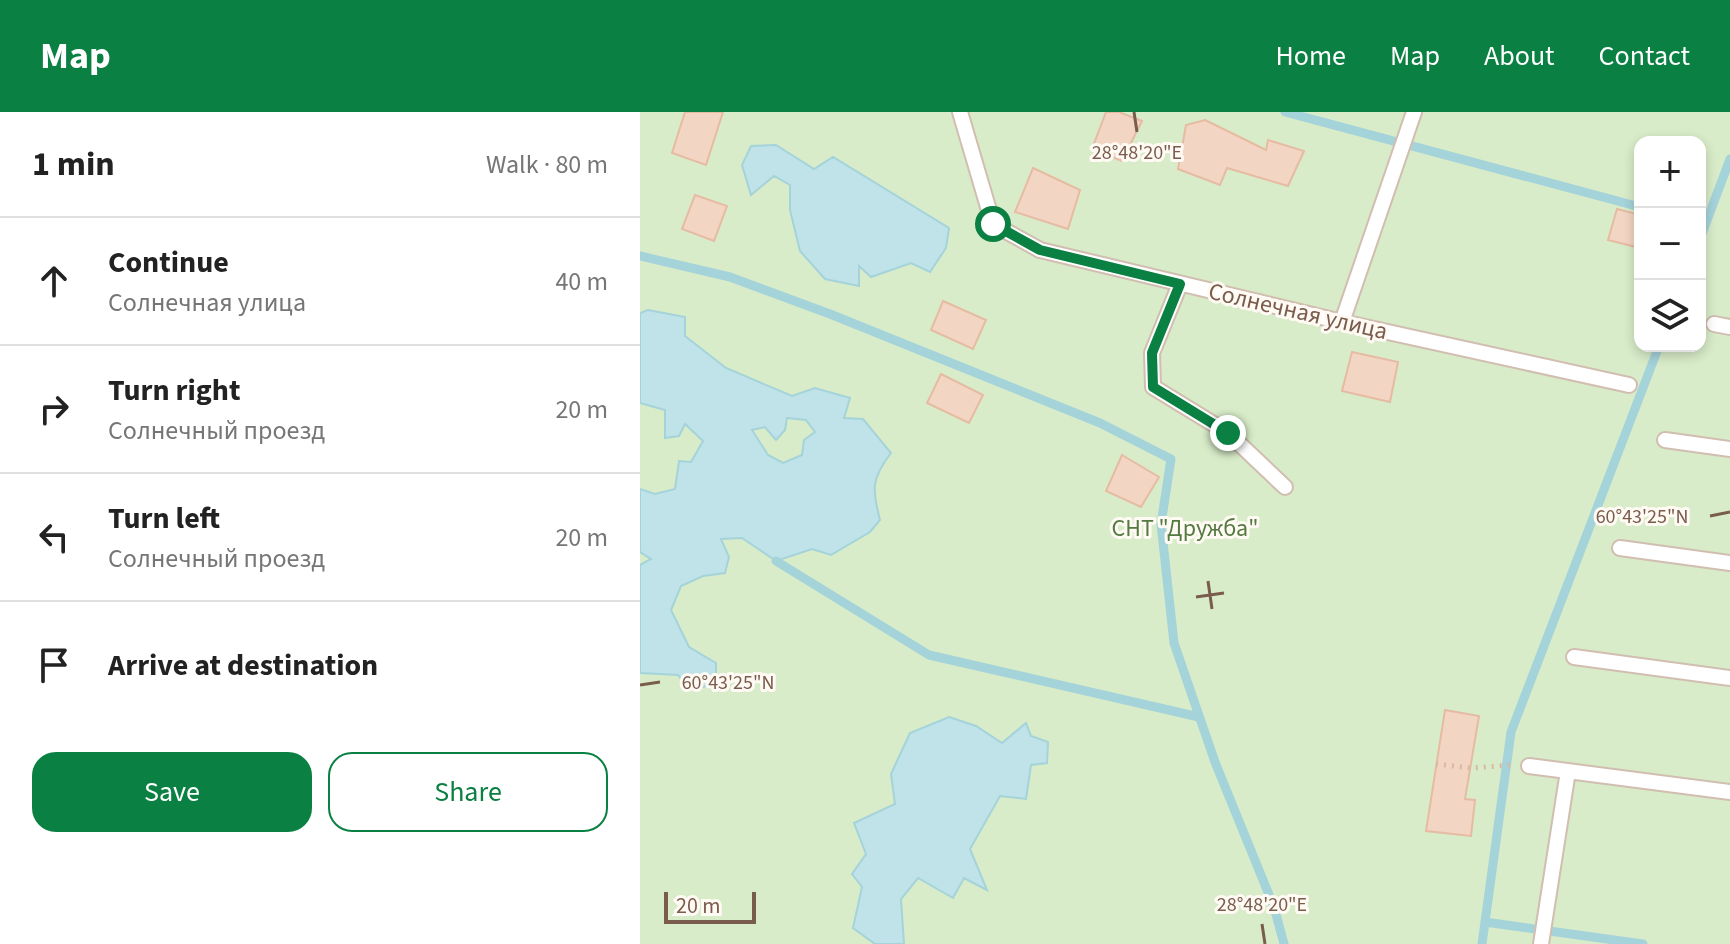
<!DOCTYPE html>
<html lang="en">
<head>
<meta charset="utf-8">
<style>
	:root { --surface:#fff; --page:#f6f6f6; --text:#222; --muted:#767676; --line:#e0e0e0; --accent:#0b8043 }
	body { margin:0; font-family:"Source Sans 3",sans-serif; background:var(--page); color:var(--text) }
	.controls { position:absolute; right:24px; top:24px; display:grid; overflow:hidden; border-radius:16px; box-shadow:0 4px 12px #0003 }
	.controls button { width:72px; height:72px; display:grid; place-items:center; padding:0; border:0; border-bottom:2px solid var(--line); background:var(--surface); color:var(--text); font:40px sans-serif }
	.scale { position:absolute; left:24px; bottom:20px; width:92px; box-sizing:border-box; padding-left:8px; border:4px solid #7a5c4d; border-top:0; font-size:22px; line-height:28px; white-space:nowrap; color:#7a5c4d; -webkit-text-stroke:6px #fffaf3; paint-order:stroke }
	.stop { position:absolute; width:24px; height:24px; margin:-18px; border:6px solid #0b8043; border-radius:50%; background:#fff }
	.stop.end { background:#0b8043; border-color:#fff; box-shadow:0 2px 8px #0008 }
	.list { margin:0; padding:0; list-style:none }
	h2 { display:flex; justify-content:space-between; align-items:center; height:104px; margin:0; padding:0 32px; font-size:34px }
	h2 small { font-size:26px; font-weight:400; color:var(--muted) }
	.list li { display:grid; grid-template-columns:52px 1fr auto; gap:24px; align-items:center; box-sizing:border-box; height:128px; padding:0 32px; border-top:2px solid var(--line) }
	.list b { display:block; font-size:30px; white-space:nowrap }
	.list p { margin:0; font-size:26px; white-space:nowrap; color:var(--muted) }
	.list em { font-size:26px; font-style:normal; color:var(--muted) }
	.actions { display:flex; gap:16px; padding:24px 32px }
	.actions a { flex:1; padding:18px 0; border:2px solid var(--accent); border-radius:24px; text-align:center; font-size:28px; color:var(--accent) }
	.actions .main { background:var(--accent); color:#fff }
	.icon { flex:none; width:44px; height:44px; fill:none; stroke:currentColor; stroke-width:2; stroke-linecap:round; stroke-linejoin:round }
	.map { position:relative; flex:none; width:1090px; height:832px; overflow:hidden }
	header { display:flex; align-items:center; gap:48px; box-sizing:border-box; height:112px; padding:0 40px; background:var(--accent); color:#fff }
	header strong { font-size:38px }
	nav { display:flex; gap:44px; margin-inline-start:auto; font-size:28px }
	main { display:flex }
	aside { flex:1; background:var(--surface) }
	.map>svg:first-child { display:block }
	.green { fill:#d8ecc9; fill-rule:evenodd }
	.water { fill:#bfe3e8; stroke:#a5d3da; stroke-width:2; fill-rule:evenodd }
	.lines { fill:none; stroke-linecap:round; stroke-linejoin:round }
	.stream { stroke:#a5d3da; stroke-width:9 }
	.building { fill:#f3d5c3; stroke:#e6bba3; stroke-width:2 }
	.service-casing { stroke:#d1beb0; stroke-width:18 }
	.path { stroke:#d9b8a5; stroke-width:5; stroke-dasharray:2 6; stroke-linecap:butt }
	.service { stroke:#fff; stroke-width:14 }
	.route { stroke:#0b8043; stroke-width:10 }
	.ticks { fill:none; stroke:#7a5c4d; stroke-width:3 }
	.labels { text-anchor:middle; stroke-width:6; stroke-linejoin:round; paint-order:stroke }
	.street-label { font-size:24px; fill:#7a5c4d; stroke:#fffaf3 }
	.park-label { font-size:24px; fill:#537a41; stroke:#fffaf3 }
	.ticks-label { font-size:20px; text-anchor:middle; fill:#7a5c4d; stroke:#fffaf3; stroke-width:6; stroke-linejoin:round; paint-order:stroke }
</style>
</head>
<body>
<header>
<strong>Map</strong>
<nav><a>Home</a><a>Map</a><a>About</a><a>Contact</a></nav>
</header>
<main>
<aside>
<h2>1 min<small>Walk · 80 m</small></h2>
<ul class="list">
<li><svg class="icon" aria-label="ahead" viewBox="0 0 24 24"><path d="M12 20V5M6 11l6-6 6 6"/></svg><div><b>Continue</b><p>Солнечная улица</p></div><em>40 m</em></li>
<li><svg class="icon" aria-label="right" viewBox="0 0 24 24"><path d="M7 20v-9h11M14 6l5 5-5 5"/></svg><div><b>Turn right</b><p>Солнечный проезд</p></div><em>20 m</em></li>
<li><svg class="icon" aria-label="left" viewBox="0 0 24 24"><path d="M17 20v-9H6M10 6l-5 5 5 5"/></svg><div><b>Turn left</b><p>Солнечный проезд</p></div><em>20 m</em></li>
<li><svg class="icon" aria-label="arrive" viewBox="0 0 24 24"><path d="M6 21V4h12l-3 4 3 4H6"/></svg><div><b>Arrive at destination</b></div></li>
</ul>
<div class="actions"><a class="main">Save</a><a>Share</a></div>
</aside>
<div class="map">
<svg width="1090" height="832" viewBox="0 0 1090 832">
	<rect width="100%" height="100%" fill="#fdf6ec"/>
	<!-- green -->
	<path class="green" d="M0,0H1090V832H0ZM1000,30H1060V234H1000Z"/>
	<!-- water -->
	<path class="water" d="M136,33L174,57L193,45L309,116L306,136L290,160L271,151L231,165L219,154V174L185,167L160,139L150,98V73L134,64L111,83L102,53L111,34Z
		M8,198L45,205V224L86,256L152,284L175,276L210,286L204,306L223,307L251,341C231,367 232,377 240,408L230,420L191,443L172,437L136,449L102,426L81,427L89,445L85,461L63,464L41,474L31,498L49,535L76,551V572L49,578L38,563L0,561V453L11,447L0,440V377L15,382L35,377L39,349L51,350L63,329L45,312L39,324L25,326V298L0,291V201ZM147,306L166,308L175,320L164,328L162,343L143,351L128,343L112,318L125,315L136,328L145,318Z
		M309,605L336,614L362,631L386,611L391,624L408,630L407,651L391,653L386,687L360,684L330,737L347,778L324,766L313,786L278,766L261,787L264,832H235L213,816L222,775L212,762L226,742L214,711L255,692L251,662L270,621Z"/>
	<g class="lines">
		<!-- stream -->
		<path class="stream" d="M645,0L1000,95
			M1060,127L1090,47
			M0,144L90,165L190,202L460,311L531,347L521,412L534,531L575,650L634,795L644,832
			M136,449L289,543L559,605
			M845,810L1003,832
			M842,832L871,620L1019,234"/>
	</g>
	<!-- building -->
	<path class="building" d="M45,0H83L66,53L32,41Z
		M466,0H479L502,9L482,49L452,37Z
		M565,8L626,38L628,28L664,39L648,74L587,56L580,73L538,57L546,13Z
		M393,56L440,78L428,117L375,100Z
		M55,83L87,94L74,129L42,117Z
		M977,97L1000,103V136L968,128Z
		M303,189L346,208L333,237L291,218Z
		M712,240L758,250L750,290L702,279Z
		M301,262L343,283L329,311L287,291Z
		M482,343L519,365L501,395L466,379Z
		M805,598L839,604L825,687L835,688L831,724L786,719Z"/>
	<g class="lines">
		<defs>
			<path id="service" d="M320,0L353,112L400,138L702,210L989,273
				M540,172L512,241L513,275L588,321L645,375
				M702,210L774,0
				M1074,212L1090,215
				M1025,328L1090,337
				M980,436L1090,451
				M934,545L1090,566
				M889,654L1090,680
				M901,832L928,659"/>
		</defs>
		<!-- service casing -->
		<use href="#service" class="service-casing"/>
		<!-- path -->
		<path class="path" d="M796,652L831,656L871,653"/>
		<!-- service -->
		<use href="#service" class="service"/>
	</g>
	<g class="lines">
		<!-- route -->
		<path class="route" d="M353,112L400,138L540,172L512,241L513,275L588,321"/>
	</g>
	<!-- ticks -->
	<path class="ticks" d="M494,0L497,20M1070,404L1090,400M568,469L572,497M556,485L584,481M0,573L20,570M622,812L625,832"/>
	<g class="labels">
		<!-- street labels -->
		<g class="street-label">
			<text transform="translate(658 199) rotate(13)" y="8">Солнечная улица</text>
		</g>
		<!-- park labels -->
		<g class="park-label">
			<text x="545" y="424">СНТ "Дружба"</text>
		</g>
	</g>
	<g class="ticks-label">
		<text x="497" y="47">28°48'20"E</text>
		<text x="1002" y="411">60°43'25"N</text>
		<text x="88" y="577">60°43'25"N</text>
		<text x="622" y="799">28°48'20"E</text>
	</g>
</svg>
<div class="controls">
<button>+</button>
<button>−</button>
<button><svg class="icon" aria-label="layers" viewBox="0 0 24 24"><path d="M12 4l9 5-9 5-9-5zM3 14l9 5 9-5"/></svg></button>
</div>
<div class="scale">20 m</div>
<div class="stop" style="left:353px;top:112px"></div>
<div class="stop end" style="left:588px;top:321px"></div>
</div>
</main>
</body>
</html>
